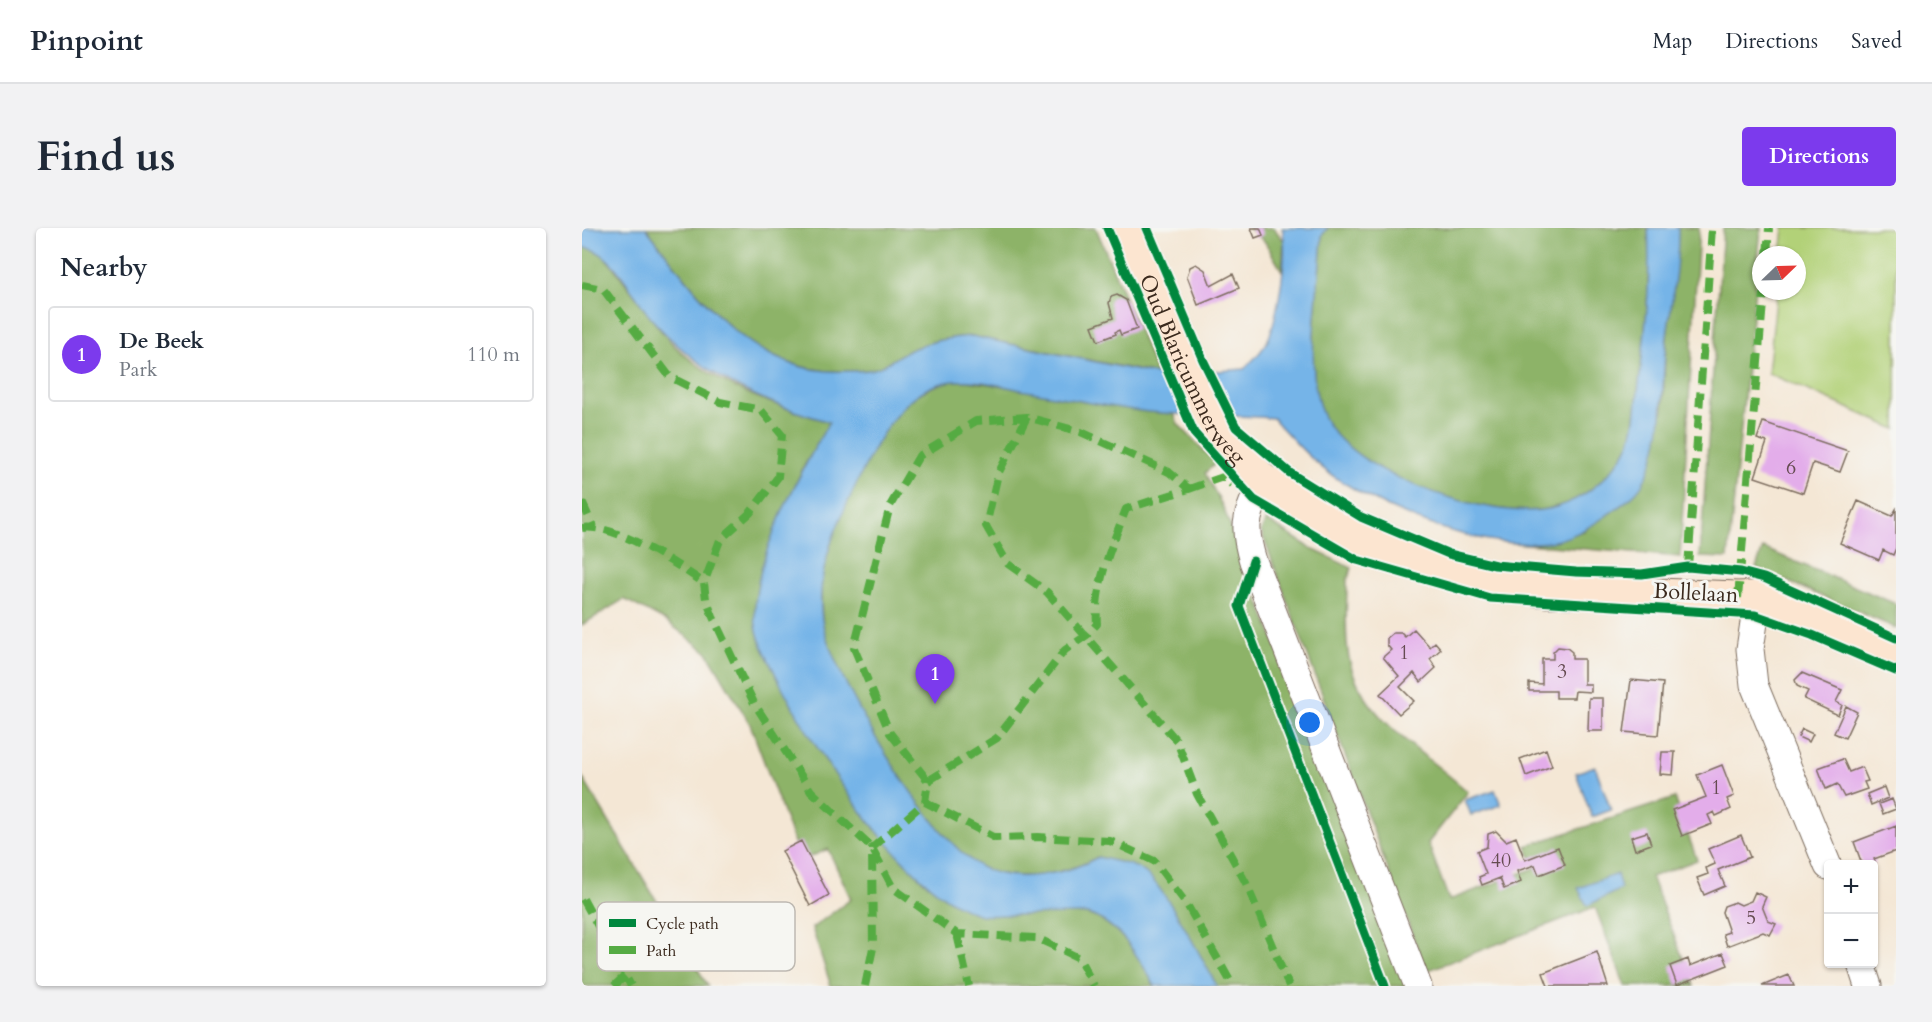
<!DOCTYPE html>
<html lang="en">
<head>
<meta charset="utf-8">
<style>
	:root { --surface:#fff; --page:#f2f2f3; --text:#1f2937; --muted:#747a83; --line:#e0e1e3; --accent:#7c3aed }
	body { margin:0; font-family:Cardo,serif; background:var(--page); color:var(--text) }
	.controls { position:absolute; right:18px; bottom:18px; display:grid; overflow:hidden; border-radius:6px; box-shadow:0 2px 4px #0004 }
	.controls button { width:54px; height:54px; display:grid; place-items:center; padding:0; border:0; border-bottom:2px solid var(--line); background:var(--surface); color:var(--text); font:30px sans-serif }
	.compass { position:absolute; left:1170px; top:18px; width:54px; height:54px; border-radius:50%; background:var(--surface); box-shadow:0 2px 4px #0004; rotate:67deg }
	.you { position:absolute; left:728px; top:495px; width:21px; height:21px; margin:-15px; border:4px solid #fff; border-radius:50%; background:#1a73e8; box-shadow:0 0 0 9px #1a73e833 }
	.badge { display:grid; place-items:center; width:39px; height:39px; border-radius:50%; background:var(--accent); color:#fff; font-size:20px; font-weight:700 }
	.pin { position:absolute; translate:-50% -50px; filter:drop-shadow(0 2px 3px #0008) }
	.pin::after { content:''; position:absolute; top:32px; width:21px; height:18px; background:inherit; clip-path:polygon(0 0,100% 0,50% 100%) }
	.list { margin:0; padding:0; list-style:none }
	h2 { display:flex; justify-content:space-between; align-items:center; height:78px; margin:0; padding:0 24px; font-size:26px }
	h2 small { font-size:20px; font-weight:400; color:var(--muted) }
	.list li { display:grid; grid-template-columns:39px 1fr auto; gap:18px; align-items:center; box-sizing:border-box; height:96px; margin:0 12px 12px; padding:0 12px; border:2px solid var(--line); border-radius:6px }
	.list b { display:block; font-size:22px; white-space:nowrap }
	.list p { margin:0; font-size:20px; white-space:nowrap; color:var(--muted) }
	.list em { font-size:20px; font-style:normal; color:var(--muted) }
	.map { position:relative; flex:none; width:1314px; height:758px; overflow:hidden; border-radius:6px }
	header { display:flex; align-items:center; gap:36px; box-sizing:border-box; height:84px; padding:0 30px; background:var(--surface); border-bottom:2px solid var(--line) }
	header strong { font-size:28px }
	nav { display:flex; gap:33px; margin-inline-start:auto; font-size:21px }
	.intro { display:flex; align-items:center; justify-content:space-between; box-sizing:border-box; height:144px; padding:0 36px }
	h1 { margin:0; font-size:42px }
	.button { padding:15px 27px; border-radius:6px; background:var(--accent); color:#fff; font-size:21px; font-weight:700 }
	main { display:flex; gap:36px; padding:0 36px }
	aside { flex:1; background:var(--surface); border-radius:6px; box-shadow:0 2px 4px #0004 }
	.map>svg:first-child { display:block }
	.green { fill:#b2d178; stroke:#767e4b; stroke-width:1.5 }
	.forest { fill:#8db368; stroke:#646e43; stroke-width:1.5 }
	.water { fill:#75b4e8; stroke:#586f83; stroke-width:1.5 }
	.building { fill:#e3adea }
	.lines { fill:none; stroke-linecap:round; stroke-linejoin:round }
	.minor-casing { stroke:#7c6c5e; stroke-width:29 }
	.secondary-casing { stroke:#7c6c5e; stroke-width:35 }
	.minor { stroke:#fff; stroke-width:27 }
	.secondary { stroke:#fce5d0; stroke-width:33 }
	.quiet { stroke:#55ab43; stroke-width:8; stroke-dasharray:15 8; stroke-linecap:butt }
	.cycleway-casing { stroke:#f6f6f2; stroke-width:13 }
	.cycleway { stroke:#00873e; stroke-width:9 }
	.labels { text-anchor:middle; stroke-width:6; stroke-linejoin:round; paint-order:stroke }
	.number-label { font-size:20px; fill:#654b51 }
	.street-label { font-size:22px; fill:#3b2a1e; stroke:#f6f6f2 }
	.key { fill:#f6f6f2; stroke:#beb9b2; stroke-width:1.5 }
	.key-label { font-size:16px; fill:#3b2a1e }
</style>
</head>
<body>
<header>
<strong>Pinpoint</strong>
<nav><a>Map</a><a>Directions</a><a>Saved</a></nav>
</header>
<div class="intro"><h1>Find us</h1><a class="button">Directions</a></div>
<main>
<aside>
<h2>Nearby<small></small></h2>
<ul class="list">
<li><span class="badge">1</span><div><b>De Beek</b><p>Park</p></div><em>110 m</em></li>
</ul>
</aside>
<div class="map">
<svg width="1314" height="758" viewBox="0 0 1314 758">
	<rect width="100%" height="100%" fill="#f6f6f2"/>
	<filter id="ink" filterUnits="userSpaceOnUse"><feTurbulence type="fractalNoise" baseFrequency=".0167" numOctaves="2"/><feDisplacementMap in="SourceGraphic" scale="12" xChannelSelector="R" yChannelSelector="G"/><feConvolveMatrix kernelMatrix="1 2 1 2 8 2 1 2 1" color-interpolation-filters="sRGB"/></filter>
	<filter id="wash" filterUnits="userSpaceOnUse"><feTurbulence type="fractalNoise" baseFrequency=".008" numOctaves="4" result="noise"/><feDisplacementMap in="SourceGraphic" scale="24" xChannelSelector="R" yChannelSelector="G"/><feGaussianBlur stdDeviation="1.35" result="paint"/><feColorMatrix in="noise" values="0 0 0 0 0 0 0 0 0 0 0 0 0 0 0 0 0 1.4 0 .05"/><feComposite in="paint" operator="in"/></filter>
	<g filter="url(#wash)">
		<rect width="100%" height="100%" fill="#f4e7d5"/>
		<!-- green -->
		<path class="green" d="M1202,0H1314V201L1186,145L1195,63H1215V27H1199Z"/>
		<!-- forest -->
		<path class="forest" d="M64,0H514L575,146L390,108C368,109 348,113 328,122C315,127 306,137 292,141C284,143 274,143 265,143C169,149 116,66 64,0Z
			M667,0H692L702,13L700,43L683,14Z
			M746,0H1066C1069,54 1063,109 1056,163C1054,182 1053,207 1043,224C1027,250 1002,271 973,279C915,297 766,246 740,187C721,142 738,58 740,7Z
			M1096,0H1117L1098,329L932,315L968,314L1004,302L1081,183L1083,130Z
			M1141,0H1179L1146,330L1118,329Z
			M5,19L20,26C44,52 62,83 85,110C126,155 191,178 248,194L221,240L198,291L207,472L245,535L293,601L340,652L370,674L505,686C539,696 556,729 573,758H249L230,700L269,671L246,621L219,633L168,496L125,424L84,393L42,371L0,397V20Z
			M373,152C447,158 518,180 592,186L596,196L634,235L623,245L641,279L825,758H635L577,660L516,629C485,646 437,655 402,641C352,620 245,444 240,390C239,376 238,358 241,345C251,296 287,214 322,178C335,164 355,156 373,152Z
			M684,292L732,322L770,340L765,352C765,377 762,405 767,430C779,491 844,525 886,564L846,615L867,672L953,640L944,618L1093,570L1115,632L1069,649L1112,758H1043L1013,679L844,743L679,303Z
			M1181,320L1314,376V400L1174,340Z
			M0,549L126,758H0Z"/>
		<!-- water -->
		<path class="water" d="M0,0H64C116,66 169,149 265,143C274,143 284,143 292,141C306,137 315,127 328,122C348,113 368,109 390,108L572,146L611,145L629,155L624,144L662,141C672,131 683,121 688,107C696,82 707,25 700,0H746L740,7C738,58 721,142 741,187C766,246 915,297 974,279C1002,271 1027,250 1043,224C1053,207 1054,182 1056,163C1063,109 1069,54 1066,0H1096C1097,42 1087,85 1083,126C1079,170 1083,215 1061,255C1054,268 1036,279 1024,288C1007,300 988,311 967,314C901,323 812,287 757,252C732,236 711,212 691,190C644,186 598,189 551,182C515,177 479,169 444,163C415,157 386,148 357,156C323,166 300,204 285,234C262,282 232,336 240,391C248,447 351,616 401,640C434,656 486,646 516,629C532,633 552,635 565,646C586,665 620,730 635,758H573C556,729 539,696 505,686C478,686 450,687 423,687C415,687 404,689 396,686C321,663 228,516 194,447C184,426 172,407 173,383C173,325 219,244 247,194C178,174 116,146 68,89C53,71 28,17 0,20Z
			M1013,538L1029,582L1010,589L994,545Z
			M913,562L919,577L889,587L883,572Z
			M1035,646L1039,661L1005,678L996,660Z"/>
		<g id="blocks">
			<!-- building -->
			<path class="building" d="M669,0H678L681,7L673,10Z
				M614,36L623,42L629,58L651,46L657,60L616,77L605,48L608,39Z
				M535,67L544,72L555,101L539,107L537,102L533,104L534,106L516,113L510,98L531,90L527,75L529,69Z
				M1181,194L1266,223L1258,244L1231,235L1221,265L1173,249L1185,214L1175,211Z
				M1276,273L1310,288L1314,281V320L1311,327L1301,322L1297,332L1258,315Z
				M832,401L848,419L853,414L859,421L848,431L854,440L839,454L832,445L818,459L832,473L817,486L798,466L817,448L801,429L809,422L805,417V410L811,405H819L823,409Z
				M976,419L985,420L990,424V431H1002V456H1009V464L993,463L992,470H974V463H947V455L960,456V431H971V424Z
				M1220,445L1260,462L1254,474L1260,477L1256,487L1222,471L1226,463L1215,458L1213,452Z
				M1049,452L1081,455L1076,507L1042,504Z
				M1007,470H1021V503H1006Z
				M1264,478L1275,484L1263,510L1252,505Z
				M1220,501L1231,506L1227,514L1216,509Z
				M964,521L970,538L944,548L938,531Z
				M1080,524H1093L1091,547L1078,546Z
				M1261,531L1267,544L1280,539L1286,553L1282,554L1285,561L1262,569L1255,556L1244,561L1236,540Z
				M1140,537L1152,568L1145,571L1149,581L1134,588L1132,584L1126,587L1130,596L1100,608L1090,582L1124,569L1115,547Z
				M1302,559L1306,570L1289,577L1285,566Z
				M1310,571L1314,581L1301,586L1297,576Z
				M1314,598V623L1292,631L1294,636H1280L1272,614Z
				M914,603L924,613L934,609L943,632L976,619L983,637L957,647L953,637L935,643L939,654L922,661L918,650L900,657L897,649L904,646L895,623L905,619L906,606Z
				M1065,604L1069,616L1053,622L1049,609Z
				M1159,607L1168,629L1136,642L1143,658L1122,667L1115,650L1126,646L1124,640L1133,636L1126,621Z
				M219,613L247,667L228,678L200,623Z
				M1173,664L1184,669L1180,678L1186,693L1194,696L1188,707L1181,704L1145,718L1141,706L1147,704L1140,684L1142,678L1153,674L1159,677L1169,673Z
				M1015,724L1026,758H966L961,745Z
				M1141,725L1146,737L1095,757L1088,738L1106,731L1108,738Z
				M1207,747L1212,758H1180Z"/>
		</g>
	</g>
	<g filter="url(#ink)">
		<use href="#blocks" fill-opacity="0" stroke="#7c6c5e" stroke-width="1.5"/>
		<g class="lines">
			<defs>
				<path id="minor" d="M680,252C666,288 659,294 671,333L836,758
					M1176,368L1168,421L1172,457L1246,638
					M1279,736L1286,758"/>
				<g id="secondary">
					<path id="s1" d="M545,0L602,137L635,206L680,252L785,314L905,357L966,363L1156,370C1207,366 1268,407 1314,428"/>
				</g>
			</defs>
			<!-- minor casing -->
			<use href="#minor" class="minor-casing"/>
			<!-- secondary casing -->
			<use href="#secondary" class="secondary-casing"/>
			<!-- minor -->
			<use href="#minor" class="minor"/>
			<!-- secondary -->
			<use href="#secondary" class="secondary"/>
			<!-- quiet -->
			<path class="quiet" d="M1185,27L1187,0
				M0,57L21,61L88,149L138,174L179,182L200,207L196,249L168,285L138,312L122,355L124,371L131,389L172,475L229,563L290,620L311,660L375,706L455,710L497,730L512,758
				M445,189L416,246L404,298L426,336L465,364L595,513L615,566L664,655L707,758
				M607,261L641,249L650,257
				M0,274L11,298
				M0,300C33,295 95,336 122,355
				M1106,339L1130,0
				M1156,370L1182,63
				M343,574L413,610L455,609L528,613L572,633L604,675L651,758
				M1,671L49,758
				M375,706L387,758
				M32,758L43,748
				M283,758L291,720L290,620L343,574L346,553L415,510L483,422L505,407L515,396C512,356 530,318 544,281L607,261L587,244L499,204L445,189L394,193L337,228L308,278L272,420L308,505L346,553"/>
			<defs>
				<path id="cycleway" d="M525,0L612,205L672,272L775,332L908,370L1173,387L1230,407L1314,443
					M565,0L621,132L654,199L708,245L779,289L867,326L913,337L994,344L1060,346L1106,339L1159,344L1182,350L1314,410
					M671,333L657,378L803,758"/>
			</defs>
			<!-- cycleway casing -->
			<use href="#cycleway" class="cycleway-casing"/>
			<!-- cycleway -->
			<use href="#cycleway" class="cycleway"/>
		</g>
	</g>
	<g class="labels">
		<!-- number labels -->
		<g class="number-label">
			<text x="1209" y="246">6</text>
			<text x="822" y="431">1</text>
			<text x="980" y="450">3</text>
			<text x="1134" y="566">1</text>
			<text x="919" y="639">40</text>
			<text x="1169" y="696">5</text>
		</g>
		<!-- street labels -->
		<g class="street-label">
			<text dy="8" stroke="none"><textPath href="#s1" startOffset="156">Oud Blaricummerweg</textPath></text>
			<text transform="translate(1114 364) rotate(3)" y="8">Bollelaan</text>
		</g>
	</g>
	<!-- legend -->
	<rect x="15" y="674" width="198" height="69" rx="9" class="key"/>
	<rect x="27" y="691" width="27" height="8" fill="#00873e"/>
	<rect x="27" y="718" width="27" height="8" fill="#55ab43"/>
	<g class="key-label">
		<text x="64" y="701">Cycle path</text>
		<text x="64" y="728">Path</text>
	</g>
</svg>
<div class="controls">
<button>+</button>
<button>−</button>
</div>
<svg class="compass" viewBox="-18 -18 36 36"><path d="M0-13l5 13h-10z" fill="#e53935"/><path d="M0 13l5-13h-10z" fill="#747a83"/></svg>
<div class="you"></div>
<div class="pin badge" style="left:353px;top:476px">1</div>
</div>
</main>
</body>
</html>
